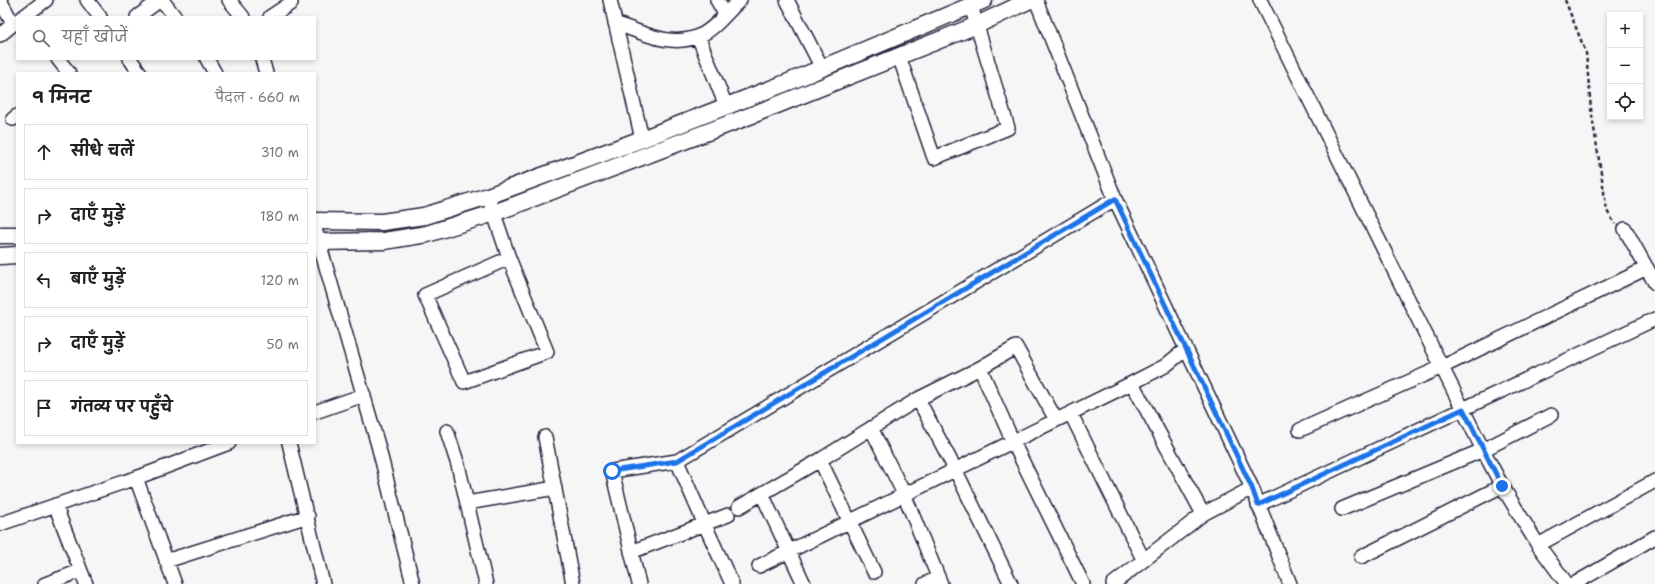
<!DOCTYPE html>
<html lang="hi">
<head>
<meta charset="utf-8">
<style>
	:root { --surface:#fff; --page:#f6f6f6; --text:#202124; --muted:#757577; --line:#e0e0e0 }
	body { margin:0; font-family:"Shantell Sans","Playpen Sans Deva",sans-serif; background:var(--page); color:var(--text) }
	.controls { position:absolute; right:12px; top:12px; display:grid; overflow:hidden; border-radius:0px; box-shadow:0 2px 6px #0003 }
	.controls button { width:36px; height:36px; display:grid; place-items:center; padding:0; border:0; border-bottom:1px solid var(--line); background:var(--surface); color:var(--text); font:20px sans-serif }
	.stop { position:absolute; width:12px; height:12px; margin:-9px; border:3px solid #1a73e8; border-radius:50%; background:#fff }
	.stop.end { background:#1a73e8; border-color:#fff; box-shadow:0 1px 4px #0008 }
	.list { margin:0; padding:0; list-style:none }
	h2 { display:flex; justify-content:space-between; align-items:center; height:52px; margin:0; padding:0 16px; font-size:17px }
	h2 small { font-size:13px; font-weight:400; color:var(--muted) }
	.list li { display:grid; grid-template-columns:26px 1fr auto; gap:12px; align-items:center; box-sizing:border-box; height:56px; margin:0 8px 8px; padding:0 8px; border:1px solid var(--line); border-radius:0px }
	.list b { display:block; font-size:15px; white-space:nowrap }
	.list em { font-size:13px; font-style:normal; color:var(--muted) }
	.icon { flex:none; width:22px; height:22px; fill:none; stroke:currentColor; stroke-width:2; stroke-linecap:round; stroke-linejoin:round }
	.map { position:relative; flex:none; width:1655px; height:584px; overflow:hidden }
	.search { position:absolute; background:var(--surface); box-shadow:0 2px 6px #0003; left:16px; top:16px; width:300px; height:44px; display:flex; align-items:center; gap:10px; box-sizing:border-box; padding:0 14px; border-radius:0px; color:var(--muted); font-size:15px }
	.panel { position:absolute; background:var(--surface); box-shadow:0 2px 6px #0003; left:16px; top:72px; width:300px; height:372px; border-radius:0px }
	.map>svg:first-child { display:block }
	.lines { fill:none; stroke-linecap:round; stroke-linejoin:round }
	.minor-casing { stroke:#22223b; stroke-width:16 }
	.tertiary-casing { stroke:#22223b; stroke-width:19 }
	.path { stroke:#22223b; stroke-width:2.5; stroke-dasharray:4 3; stroke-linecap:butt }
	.minor { stroke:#fff; stroke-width:13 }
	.tertiary { stroke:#fff; stroke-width:16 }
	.route { stroke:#1a73e8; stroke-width:5 }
</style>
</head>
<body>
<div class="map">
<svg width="1655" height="584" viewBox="0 0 1655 584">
	<rect width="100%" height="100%" fill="#f6f6f7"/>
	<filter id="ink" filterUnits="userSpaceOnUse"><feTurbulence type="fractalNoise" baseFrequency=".025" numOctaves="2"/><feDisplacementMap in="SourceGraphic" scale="8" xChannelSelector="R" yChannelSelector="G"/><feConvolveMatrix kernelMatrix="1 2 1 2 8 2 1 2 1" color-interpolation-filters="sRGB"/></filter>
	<g filter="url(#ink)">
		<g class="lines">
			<defs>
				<path id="minor" d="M0,0L13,24
					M87,0L100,17
					M162,0L175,17
					M229,0L243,17
					M610,0L642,139
					M717,0L725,14
					M787,0L822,68
					M1036,0L1115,199L1252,488L1290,584
					M1260,0L1483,450L1502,486L1538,545L1567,584
					M23,17L46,0
					M137,17L160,0
					M270,17L291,3
					M615,23C643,33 672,49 701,35C716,28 728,11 740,0
					M0,35L17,21
					M698,36L726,106
					M899,56L934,158L1008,128L971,6
					M58,59L69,73
					M130,59L140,73
					M207,59L215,73
					M262,59L266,73
					M13,119L17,116
					M488,196L509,258L547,352L464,382L425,295L509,258
					M315,229L378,445L413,584
					M1625,229L1655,283
					M980,368L1013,442L1083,584
					M1132,383L1203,514
					M918,399L955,469L1011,584
					M315,412L364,395
					M1071,414L1143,559
					M871,428L904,494L941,584
					M1300,430L1442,367L1647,268
					M447,431L458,465L486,584
					M545,437L573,584
					M289,443L323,584
					M820,460L874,572
					M677,461L705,525L732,584
					M136,478L175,584
					M762,494L804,584
					M467,503L555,488
					M55,505L86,584
					M1258,505L1655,319
					M739,507L820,460L918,399L980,368L1016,347L1056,420
					M1342,509L1483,450L1551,415
					M0,524L136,478L229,443
					M1538,545L1655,481
					M631,552L728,515
					M1361,557L1502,486
					M166,561L308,516
					M759,566L1132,383L1165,366L1186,349
					M45,584L80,571
					M639,584L612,471L677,461L1115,199
					M925,584L938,578
					M1113,584L1203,514L1252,488
					M1574,584L1655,537"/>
				<path id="tertiary" d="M315,221L382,222L424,216L488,196L642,139L791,81L984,0
					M0,235H17
					M315,242L384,241L427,234L494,213L752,115L977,25L1030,0
					M0,256L17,255"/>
			</defs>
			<!-- minor casing -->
			<use href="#minor" class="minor-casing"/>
			<!-- tertiary casing -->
			<use href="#tertiary" class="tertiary-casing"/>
			<!-- path -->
			<path class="path" d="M1565,0L1586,53L1591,109L1607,211L1615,224"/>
			<!-- minor -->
			<use href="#minor" class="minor"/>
			<!-- tertiary -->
			<use href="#tertiary" class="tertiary"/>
		</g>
	</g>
	<g class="lines" filter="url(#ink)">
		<!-- route -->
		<path class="route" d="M612,471L677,461L1115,199L1252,488L1258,505L1463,409L1502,486"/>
	</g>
</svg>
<div class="controls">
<button>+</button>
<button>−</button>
<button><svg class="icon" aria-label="locate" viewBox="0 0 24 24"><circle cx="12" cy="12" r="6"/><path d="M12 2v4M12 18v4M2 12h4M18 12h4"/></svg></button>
</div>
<div class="stop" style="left:612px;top:471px"></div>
<div class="stop end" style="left:1502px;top:486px"></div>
<div class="search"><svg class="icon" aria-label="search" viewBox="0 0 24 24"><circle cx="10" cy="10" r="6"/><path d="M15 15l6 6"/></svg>यहाँ खोजें</div>
<section class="panel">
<h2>9 मिनट<small>पैदल · 660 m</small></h2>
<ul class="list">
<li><svg class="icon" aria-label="ahead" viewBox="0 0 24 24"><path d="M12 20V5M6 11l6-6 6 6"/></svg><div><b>सीधे चलें</b></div><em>310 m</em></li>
<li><svg class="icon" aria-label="right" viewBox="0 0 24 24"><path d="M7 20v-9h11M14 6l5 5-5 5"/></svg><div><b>दाएँ मुड़ें</b></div><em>180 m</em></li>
<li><svg class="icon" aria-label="left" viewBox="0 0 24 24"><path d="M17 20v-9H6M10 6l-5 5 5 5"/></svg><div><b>बाएँ मुड़ें</b></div><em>120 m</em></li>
<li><svg class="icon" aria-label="right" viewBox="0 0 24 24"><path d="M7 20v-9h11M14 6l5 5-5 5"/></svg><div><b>दाएँ मुड़ें</b></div><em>50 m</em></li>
<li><svg class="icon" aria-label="arrive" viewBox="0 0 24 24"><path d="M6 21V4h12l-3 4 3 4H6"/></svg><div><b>गंतव्य पर पहुँचे</b></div></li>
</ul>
</section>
</div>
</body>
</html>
